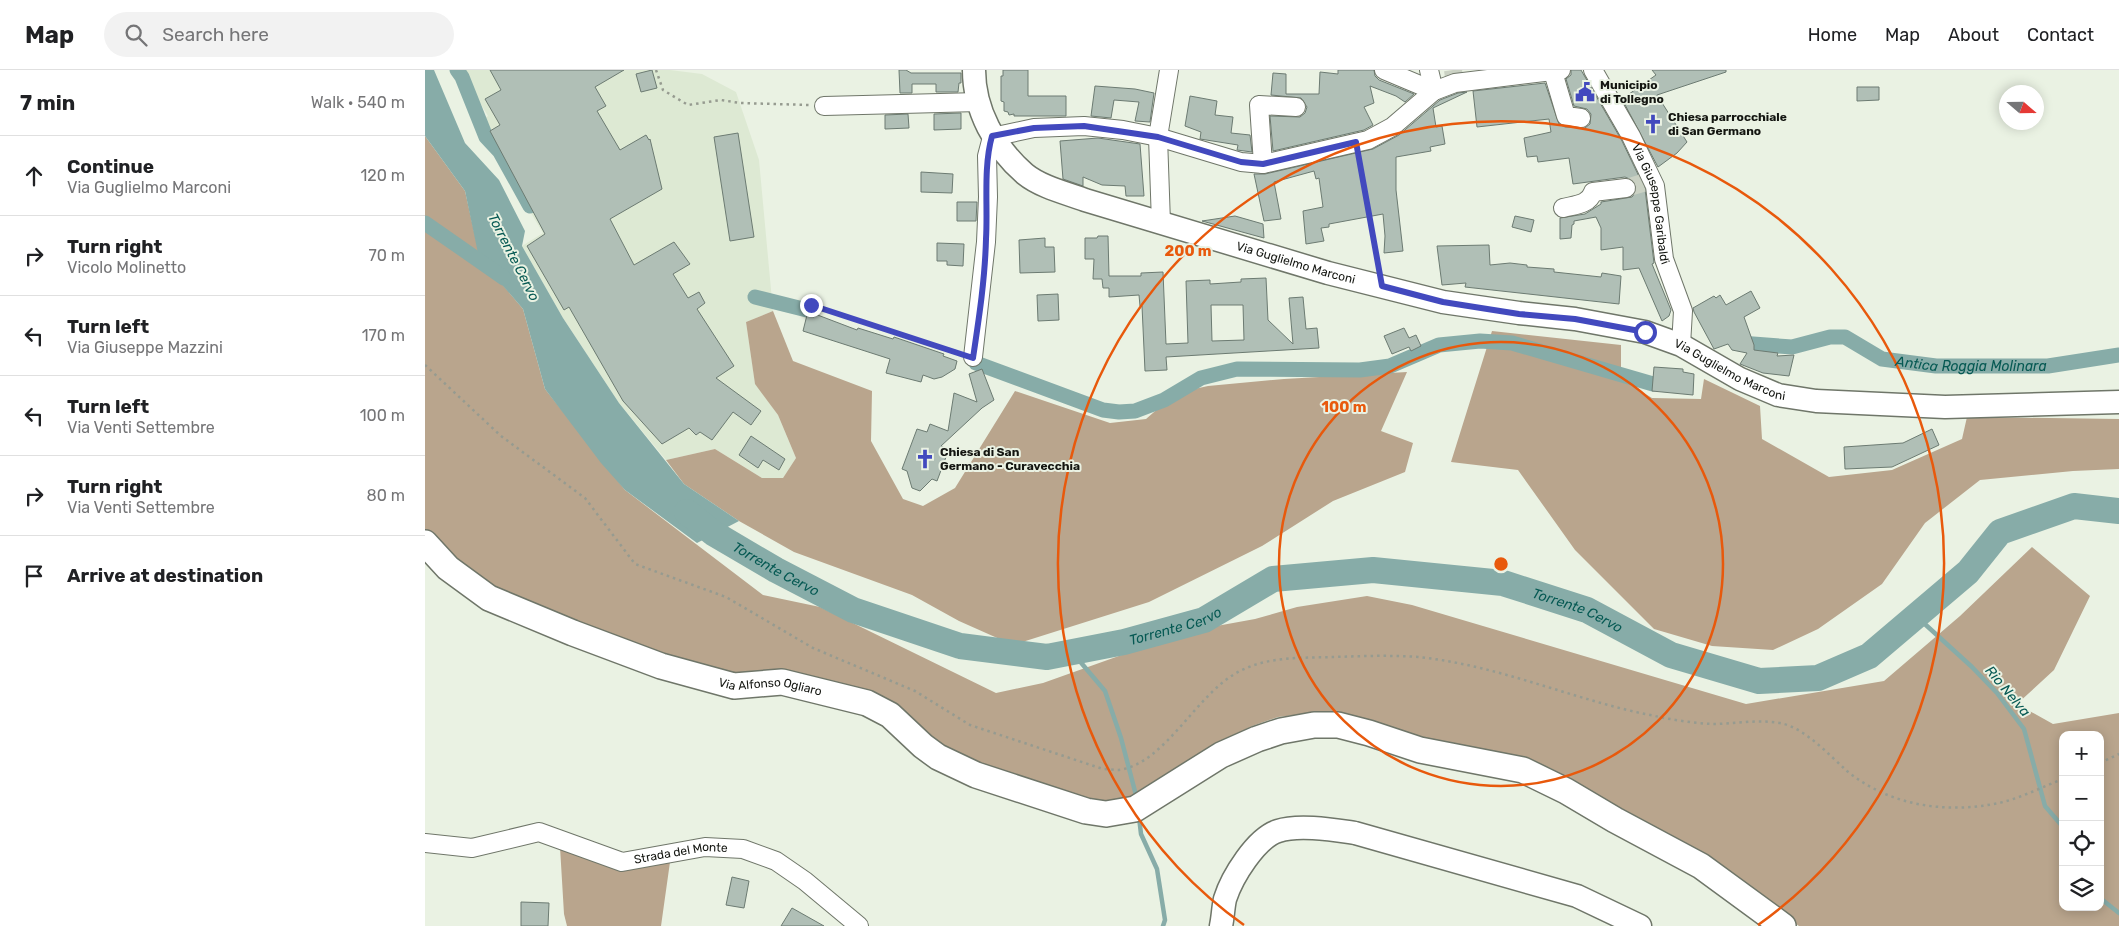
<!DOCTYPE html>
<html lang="en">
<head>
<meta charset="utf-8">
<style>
	:root { --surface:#fff; --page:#f2f2f2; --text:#202124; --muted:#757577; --line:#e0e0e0 }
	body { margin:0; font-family:Rubik,sans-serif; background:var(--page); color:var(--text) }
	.controls { position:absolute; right:15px; bottom:15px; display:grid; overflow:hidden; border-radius:10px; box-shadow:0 2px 12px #0003 }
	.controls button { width:45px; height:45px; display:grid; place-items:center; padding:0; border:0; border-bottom:1px solid var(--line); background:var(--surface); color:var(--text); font:25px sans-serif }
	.compass { position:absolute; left:1574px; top:15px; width:45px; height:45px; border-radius:50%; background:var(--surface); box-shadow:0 2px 12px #0003; rotate:110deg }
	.stop { position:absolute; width:15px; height:15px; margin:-11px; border:4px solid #4249be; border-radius:50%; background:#fff }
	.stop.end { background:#4249be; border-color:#fff; box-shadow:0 1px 5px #0008 }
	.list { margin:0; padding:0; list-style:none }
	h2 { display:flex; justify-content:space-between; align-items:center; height:65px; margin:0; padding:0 20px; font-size:21px }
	h2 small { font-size:16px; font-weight:400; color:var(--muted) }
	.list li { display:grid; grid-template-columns:32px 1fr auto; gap:15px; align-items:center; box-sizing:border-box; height:80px; padding:0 20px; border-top:1px solid var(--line) }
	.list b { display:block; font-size:19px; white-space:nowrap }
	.list p { margin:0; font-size:16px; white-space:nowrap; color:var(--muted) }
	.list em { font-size:16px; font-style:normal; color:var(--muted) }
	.icon { flex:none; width:28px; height:28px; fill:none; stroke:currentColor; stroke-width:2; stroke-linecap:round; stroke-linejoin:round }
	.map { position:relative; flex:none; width:1694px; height:856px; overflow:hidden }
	header { display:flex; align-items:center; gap:30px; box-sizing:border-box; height:70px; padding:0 25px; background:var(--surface); border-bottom:1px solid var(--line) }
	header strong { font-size:24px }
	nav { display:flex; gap:28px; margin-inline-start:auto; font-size:18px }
	.search { width:350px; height:45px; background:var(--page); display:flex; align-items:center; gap:12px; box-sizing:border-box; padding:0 18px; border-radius:28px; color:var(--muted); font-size:19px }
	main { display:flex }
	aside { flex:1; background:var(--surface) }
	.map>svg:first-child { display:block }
	.built { fill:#dde9d3 }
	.forest { fill:#b9a58d; fill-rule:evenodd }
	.water { fill:#87aca8 }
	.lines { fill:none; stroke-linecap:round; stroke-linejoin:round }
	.stream { stroke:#87aca8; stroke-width:4.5 }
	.canal { stroke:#87aca8; stroke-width:15 }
	.river { stroke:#87aca8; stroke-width:26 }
	.building { fill:#b0bfb6; stroke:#6c7b72; fill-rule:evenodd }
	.minor-tunnel { stroke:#cad1c3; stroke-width:18; stroke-dasharray:18 9; stroke-linecap:butt }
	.minor-casing { stroke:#6f7669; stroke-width:20 }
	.tertiary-casing { stroke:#6f7669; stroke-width:25 }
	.secondary-casing { stroke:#6f7669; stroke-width:28 }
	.path { stroke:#969b90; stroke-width:2.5; stroke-dasharray:2.5 4; stroke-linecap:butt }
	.minor { stroke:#fff; stroke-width:18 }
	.tertiary { stroke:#fff; stroke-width:22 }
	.secondary { stroke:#fff; stroke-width:25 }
	.route { stroke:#4249be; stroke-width:6 }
	.ring { fill:none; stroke:#e8590c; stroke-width:2.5 }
	.labels { text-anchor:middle; stroke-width:4; stroke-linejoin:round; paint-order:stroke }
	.poi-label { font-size:12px; font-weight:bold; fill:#131510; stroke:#eaf2e3; text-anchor:start }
	.street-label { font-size:12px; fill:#131510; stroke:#eaf2e3 }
	.water-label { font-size:14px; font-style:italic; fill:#065953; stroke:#eaf2e3 }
	.centre { fill:#e8590c; stroke:#eaf2e3; stroke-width:2.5 }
	.ring-label { font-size:15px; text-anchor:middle; font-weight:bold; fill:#e8590c; stroke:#eaf2e3; stroke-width:4; stroke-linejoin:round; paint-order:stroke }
</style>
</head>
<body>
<header>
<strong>Map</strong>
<div class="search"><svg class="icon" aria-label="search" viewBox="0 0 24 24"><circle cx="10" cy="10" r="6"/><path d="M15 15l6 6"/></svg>Search here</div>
<nav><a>Home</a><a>Map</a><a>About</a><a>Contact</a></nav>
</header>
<main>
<aside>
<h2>7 min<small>Walk · 540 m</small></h2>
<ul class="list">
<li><svg class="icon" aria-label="ahead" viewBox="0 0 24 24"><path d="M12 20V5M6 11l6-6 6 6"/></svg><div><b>Continue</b><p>Via Guglielmo Marconi</p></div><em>120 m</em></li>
<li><svg class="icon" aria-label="right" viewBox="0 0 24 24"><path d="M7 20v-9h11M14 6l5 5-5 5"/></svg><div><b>Turn right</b><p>Vicolo Molinetto</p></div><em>70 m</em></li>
<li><svg class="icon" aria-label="left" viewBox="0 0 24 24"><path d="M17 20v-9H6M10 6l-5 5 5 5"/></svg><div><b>Turn left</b><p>Via Giuseppe Mazzini</p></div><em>170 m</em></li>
<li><svg class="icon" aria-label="left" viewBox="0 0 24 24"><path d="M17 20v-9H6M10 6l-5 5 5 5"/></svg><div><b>Turn left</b><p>Via Venti Settembre</p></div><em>100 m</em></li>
<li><svg class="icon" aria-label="right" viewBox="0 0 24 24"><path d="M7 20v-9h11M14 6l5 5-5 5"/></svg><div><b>Turn right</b><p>Via Venti Settembre</p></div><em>80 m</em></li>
<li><svg class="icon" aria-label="arrive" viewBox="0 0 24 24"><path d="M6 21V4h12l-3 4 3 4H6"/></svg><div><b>Arrive at destination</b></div></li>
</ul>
</aside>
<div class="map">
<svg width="1694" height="856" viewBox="0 0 1694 856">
	<rect width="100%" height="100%" fill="#eaf2e3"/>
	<!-- built -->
	<path class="built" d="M35,0H245L277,4L311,22L334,90L348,241L321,252L330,313L353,345L371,388L358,408H337L290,379L241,390L194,333L138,248L97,176L118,163L52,53L63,46Z"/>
	<!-- forest -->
	<path class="forest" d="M0,66L40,121L55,188L98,239L120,319L200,420L338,525L395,537L571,623L618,613L764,561L830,549L872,537L942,526L987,535L1321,634L1459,611L1535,546L1607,477L1665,526L1629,600L1592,634L1628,654L1694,643V856H1374L1278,786L1125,698L887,643L853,647L827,656L761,692L724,727L679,739L600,712L520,679L473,638L239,587L70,520L32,492L0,462ZM1638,665H1675V837H1638Z
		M348,241L368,291L447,321L446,371L478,429L498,436L530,418L590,321L685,353L721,349L751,323L783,316L859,309L982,302L956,361L988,373L980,402L908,431L837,476L724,532L588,575L534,551L487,525L369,482L314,451L259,414L241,390L290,379L337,408H358L371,388L353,345L330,314L321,252Z
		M1067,261L1196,275V309L1227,328L1276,329L1279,309L1335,336L1337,369L1404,407L1467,400L1537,369L1542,347L1694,349V399L1648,401L1555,410L1500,453L1457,514L1393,559L1348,580L1287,576L1229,559L1150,480L1093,400L1026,392Z
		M135,777L245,792L236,856H142L139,844Z"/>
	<!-- water -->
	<path class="water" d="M0,0H9L40,73L74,110L100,161L97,176L138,248L194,333L259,414L314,451L272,473L200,420L176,393L120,319L98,239L54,188L40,121L0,66Z"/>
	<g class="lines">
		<!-- stream -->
		<path class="stream" d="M1491,546L1547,597L1572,623L1599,659L1620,736L1638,757
			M647,582L680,621L696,668L712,729
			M714,747L716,764L732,799L740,850L738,856
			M1675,828L1694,843"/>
		<!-- canal -->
		<g class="canal">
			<path d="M32,0L37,7L61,67L75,82L105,136"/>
			<path d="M0,153L79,208"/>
			<path d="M330,227L386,241"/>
			<path id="s1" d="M1315,273L1367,277L1405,267H1420L1457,289L1511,296H1623L1694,285"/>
			<path d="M551,293L678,340L694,342L710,341L739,330L776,308L812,299L935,300L965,296L1014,275L1055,271L1087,273L1228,314"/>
		</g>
		<!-- river -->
		<path class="river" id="s2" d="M262,442L288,463L351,500L428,540L535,576L622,587L699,572L779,550L848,509L948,500L1078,513L1162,540L1246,585L1334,611L1393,608L1444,586L1543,502L1575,462L1649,436L1694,441"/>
	</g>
	<!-- building -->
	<path class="building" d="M65,0H199L170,17L181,36L172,41L195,80L221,65L224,70L225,69L237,119L185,149L209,195L249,172L265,194L248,204L263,228L274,222L280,233L272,239L309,296L291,308L336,341L326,355L308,342L287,370L275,362L271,365L264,358L237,374L198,331L144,237L139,240L102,176L120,164L65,61L75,55L60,29L76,20Z
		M227,0L232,18L216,22L211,4Z
		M474,0H481L486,3H536V13H534L533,22H511V14H487V23H475Z
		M578,0H603V26H641V46H589V44L584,45L583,42L579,41V32L576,31V6H578Z
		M913,0H949L950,6L954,10L989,24L980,32L971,26L945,16L949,33L939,37L948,55L939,60L848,81L845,46L875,47L880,43L882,37L876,28L846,25L848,3L861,4V24H894L895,2L913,4Z
		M1146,0H1156L1197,71L1220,119L1229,193L1227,194L1246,240L1244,246L1237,251L1214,198L1198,200V177L1176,180V158L1171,147L1149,151V154L1147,155L1146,168L1135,169V148L1160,144L1176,134V132L1207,127L1211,122L1209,111L1200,107L1148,114L1144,88L1113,92L1112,86L1102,87L1099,68L1126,62L1124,49L1052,57L1048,21L1120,13L1134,54L1140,57L1160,58L1165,54L1166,44L1162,39L1149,36L1141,9L1146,5Z
		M1227,0H1301V2L1232,25L1262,72L1252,83L1233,97L1197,29L1231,5Z
		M670,16L710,19L729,23L725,52L710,51L714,32L689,30L686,48L666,46Z
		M1432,17H1454V30L1432,31Z
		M1042,22L1008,38L1011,57L1017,56L1020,74L1005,77L1006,81L971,87V120L978,181L959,183L960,166L958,144L904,154V157L896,158L899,171L881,174L878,141L898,137L894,108L891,109L889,101L849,112L856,149L839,151L829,104H840L948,79L974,65L1015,30L1033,23Z
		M765,26L792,31L790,45L808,47L806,63L825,65L827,82L812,80L813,75L775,69L776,62L760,56Z
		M536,43V59L509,60V44Z
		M483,44L484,58L460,59V45Z
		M313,63L329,167L305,171L289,67Z
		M673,68L715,74L719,126H701L700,116L677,115L658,107V116L638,109L635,71Z
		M496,102L528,104L527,123L496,122Z
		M532,132H552L551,151H532Z
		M810,146L838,154L839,168L777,151Z
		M1090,146L1109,150L1106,162L1087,157Z
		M673,166H683L684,206H716V203L738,202L741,274L763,273L761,211L785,210V214L816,212V209L841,208L843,250L868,274L864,228L878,227L881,259L892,258L894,278L741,287L742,300L720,301L717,236H715L714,225L684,227V218H678L677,209H668L669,189H660V168H672ZM786,235H818L819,270L787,271Z
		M620,168V177H629L630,202L595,203L594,170Z
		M512,173L539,174L538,196L522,195V191H512Z
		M1064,175L1065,195L1085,193L1102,195V197L1129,199V202L1176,207L1177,203L1196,206L1194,234L1040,217L1041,213L1017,215L1012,176Z
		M1326,221L1335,238L1319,247L1329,275V280L1353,283L1352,286L1369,285L1364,306L1338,303L1315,294L1322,283L1307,280L1303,274L1289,279L1269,242L1268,238L1289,226L1291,228L1295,225L1301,235Z
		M633,224L634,250L613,251L612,225Z
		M390,244L432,260L433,258L468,269L469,267L519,284L518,286L532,291L530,299L517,307L509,309L498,305L496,312L461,303L465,289L378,261L382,245L389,247Z
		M979,258L984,268L991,265L996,276L986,281L984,277L967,284L959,266Z
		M1229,297L1258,299V302L1269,304L1268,325L1227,321Z
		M557,299L569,330L557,338L516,376L524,379L512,411L507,409L495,421L487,418L482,401L477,399L492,359L502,362L505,354L523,361L529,323L552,332L544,304Z
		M1507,359L1514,375L1467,397L1420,399L1419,377L1478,373Z
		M326,366L360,389L354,400L338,390L333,398L314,385Z
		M307,807L324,811L319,838L301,835Z
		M96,832L124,833L123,856H96Z
		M367,838L399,856H356Z"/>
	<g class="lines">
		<!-- minor-tunnel -->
		<path class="minor-tunnel" d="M1028,0L1029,7
			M1201,118L1221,112"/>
		<defs>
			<g id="minor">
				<path d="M959,0L1009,21"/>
				<path d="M1004,0L1009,21"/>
				<path id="s3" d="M1168,0L1206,66L1230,116L1239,189L1258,241L1256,275"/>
				<path d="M1128,2L1141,46L1156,48"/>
				<path d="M399,36L554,32"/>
				<path d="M838,94L834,35L871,37"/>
				<path d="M1138,138C1149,135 1164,135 1168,122L1201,118"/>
				<path d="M736,153L733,67L744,0"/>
				<path d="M548,287L561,172L563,127L562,86L567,67L609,58L659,56L698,60L733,67L816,92L838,94L943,70L967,57L1009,21L1030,13L1136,0"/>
				<path id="s4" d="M0,773L47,778L114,762L197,792L280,777L318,779L351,791L380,811L434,856"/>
			</g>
			<g id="tertiary">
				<path id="s5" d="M549,0C549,40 570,78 600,104C616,117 641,123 660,130L903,203L1018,232L1094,243L1150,249L1220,262L1256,275L1315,309L1353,325L1391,331L1520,337L1694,332"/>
				<path d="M796,856C798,847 798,838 800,829C807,807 831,768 853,761C874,754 909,760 930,763L1152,826L1215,856"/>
			</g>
			<g id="secondary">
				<path id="s6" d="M0,473L23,498L64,528L148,563L236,596L309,616L357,612L442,633L465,645L498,676L513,687L551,705L661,741L681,744L710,739L796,685L832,669L856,661L889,655H913L944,663L995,680L1098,700L1141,721L1190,750L1276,796L1358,856"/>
			</g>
		</defs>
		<!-- minor casing -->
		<use href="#minor" class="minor-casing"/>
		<!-- tertiary casing -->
		<use href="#tertiary" class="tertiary-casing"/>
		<!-- secondary casing -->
		<use href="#secondary" class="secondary-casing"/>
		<!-- path -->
		<path class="path" d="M231,0L238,20L263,35L296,30L315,33L385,35
			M935,89L954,196
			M386,235L533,282
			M0,295L76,366L160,428L210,494L301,527L388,578L490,621L545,655L678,699C683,699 689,700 694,700C742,693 772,621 817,600C846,586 879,588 909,587C937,586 965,585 993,587C1074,595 1151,631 1230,646C1248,650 1268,653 1287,654C1309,654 1332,649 1355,653C1380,658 1403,684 1422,701C1465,736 1521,744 1574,733C1596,728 1617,717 1638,709
			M1675,693L1694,684"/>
		<!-- minor -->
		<use href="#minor" class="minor"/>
		<!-- tertiary -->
		<use href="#tertiary" class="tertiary"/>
		<!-- secondary -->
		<use href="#secondary" class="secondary"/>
	</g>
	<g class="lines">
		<!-- route -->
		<path class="route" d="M386,235L548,288C554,248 560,209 561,169C563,136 558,98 567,66L609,58L659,56L733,67L816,92L838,94L931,72L957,216L1018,232L1094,244L1150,249L1220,262"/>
	</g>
	<!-- distance rings -->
	<g class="ring">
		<circle cx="1076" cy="494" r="222"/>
		<path d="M819 855A443 443 0 1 1 1333 855"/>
	</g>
	<!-- icons -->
	<defs>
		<symbol id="civic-bare" viewBox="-9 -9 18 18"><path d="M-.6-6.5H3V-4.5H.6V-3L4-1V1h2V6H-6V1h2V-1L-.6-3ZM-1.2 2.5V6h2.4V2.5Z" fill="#4249be" stroke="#eaf2e3" stroke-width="2.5" paint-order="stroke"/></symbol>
		<symbol id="church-bare" viewBox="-9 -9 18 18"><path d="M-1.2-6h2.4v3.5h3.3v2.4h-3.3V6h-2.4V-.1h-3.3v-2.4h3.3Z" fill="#4249be" stroke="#eaf2e3" stroke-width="2.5" paint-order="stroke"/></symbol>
	</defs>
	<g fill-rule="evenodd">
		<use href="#civic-bare" x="1146" y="8" width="28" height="28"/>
		<use href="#church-bare" x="1214" y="40" width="28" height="28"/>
		<use href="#church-bare" x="486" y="375" width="28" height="28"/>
	</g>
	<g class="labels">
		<!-- poi labels -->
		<g class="poi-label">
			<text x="1175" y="19">Municipio<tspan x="1175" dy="14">di Tollegno</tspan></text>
			<text x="1243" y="51">Chiesa parrocchiale<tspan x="1243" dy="14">di San Germano</tspan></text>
			<text x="515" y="386">Chiesa di San<tspan x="515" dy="14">Germano - Curavecchia</tspan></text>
		</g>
		<!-- street labels -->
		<g class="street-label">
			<text dy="4" stroke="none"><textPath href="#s3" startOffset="148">Via Giuseppe Garibaldi</textPath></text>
			<text dy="4" stroke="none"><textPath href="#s5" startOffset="405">Via Guglielmo Marconi</textPath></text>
			<text dy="4" stroke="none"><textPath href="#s5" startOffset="855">Via Guglielmo Marconi</textPath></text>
			<text dy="4" stroke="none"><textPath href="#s6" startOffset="382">Via Alfonso Ogliaro</textPath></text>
			<text dy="4" stroke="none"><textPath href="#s4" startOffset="264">Strada del Monte</textPath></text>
		</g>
		<!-- water labels -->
		<g class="water-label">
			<text transform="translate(89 187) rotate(63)" y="5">Torrente Cervo</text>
			<text dy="5" stroke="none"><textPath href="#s1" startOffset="239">Antica Roggia Molinara</textPath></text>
			<text dy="5" stroke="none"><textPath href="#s2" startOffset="106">Torrente Cervo</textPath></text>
			<text dy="5" stroke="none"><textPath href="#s2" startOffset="946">Torrente Cervo</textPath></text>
			<text dy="5" stroke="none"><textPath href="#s2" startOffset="526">Torrente Cervo</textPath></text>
			<text transform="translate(1583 621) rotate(50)" y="5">Rio Nelva</text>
		</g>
	</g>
	<circle cx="1076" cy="494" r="8" class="centre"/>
	<g class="ring-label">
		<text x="763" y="186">200 m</text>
		<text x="919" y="342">100 m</text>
	</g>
</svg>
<div class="controls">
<button>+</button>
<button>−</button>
<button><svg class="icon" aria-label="locate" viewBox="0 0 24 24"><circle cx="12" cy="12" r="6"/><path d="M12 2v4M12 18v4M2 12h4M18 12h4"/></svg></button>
<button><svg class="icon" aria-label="layers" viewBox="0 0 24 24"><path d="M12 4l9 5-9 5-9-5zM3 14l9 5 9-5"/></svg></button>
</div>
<svg class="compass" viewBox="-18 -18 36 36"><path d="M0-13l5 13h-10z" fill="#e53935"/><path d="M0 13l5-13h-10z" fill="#757577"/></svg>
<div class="stop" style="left:1220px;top:262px"></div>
<div class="stop end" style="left:386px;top:235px"></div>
</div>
</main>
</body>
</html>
